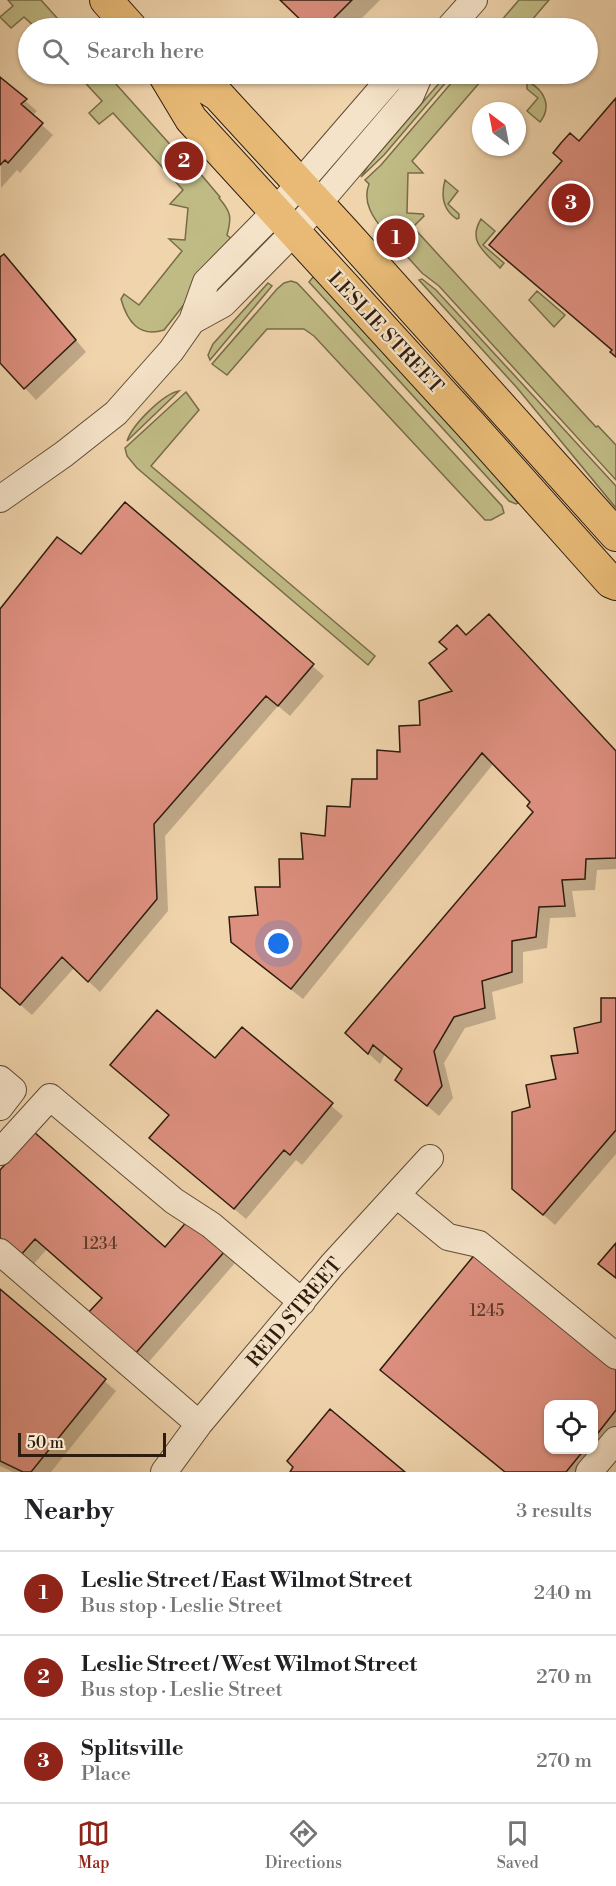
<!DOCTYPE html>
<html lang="en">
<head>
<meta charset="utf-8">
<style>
	:root { --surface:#fff; --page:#f2f2f2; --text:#202124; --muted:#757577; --line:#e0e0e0; --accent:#8f2418 }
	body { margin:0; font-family:"Libre Bodoni",serif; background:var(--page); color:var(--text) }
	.controls { position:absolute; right:18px; bottom:18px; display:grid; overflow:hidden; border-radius:12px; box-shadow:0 2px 4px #0004 }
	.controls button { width:54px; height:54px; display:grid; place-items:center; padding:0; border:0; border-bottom:2px solid var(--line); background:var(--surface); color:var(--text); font:30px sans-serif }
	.compass { position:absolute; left:472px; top:102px; width:54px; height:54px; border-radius:50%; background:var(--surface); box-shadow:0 2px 4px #0004; rotate:328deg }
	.scale { position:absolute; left:18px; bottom:15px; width:148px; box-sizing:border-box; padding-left:6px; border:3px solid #2e1d0e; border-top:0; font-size:16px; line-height:21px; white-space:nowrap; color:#2e1d0e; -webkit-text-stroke:4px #f5e3c9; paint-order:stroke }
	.you { position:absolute; left:279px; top:944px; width:21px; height:21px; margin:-15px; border:4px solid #fff; border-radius:50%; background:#1a73e8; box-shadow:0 0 0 9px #1a73e833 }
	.badge { display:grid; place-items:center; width:39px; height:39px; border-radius:50%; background:var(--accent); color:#fff; font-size:20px; font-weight:700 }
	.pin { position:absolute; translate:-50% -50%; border:3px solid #fff; box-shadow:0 2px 6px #0006 }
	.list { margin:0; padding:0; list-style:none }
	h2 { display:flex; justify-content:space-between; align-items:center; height:78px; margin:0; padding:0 24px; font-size:26px }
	h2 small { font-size:20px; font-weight:400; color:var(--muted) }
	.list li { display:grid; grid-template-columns:39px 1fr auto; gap:18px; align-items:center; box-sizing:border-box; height:84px; padding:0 24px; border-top:2px solid var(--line) }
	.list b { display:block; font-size:22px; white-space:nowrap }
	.list p { margin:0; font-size:20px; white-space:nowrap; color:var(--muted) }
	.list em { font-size:20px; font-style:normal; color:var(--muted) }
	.icon { flex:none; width:33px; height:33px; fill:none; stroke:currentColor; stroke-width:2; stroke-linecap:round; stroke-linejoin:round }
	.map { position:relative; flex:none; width:616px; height:1472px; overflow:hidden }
	.search { position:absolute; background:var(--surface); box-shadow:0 2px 4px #0004; left:18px; right:18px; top:18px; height:66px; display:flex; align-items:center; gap:15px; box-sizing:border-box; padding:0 21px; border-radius:33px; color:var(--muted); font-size:22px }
	.sheet { height:330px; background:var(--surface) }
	nav { display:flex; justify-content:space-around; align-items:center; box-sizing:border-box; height:84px; border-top:2px solid var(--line); background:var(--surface); font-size:16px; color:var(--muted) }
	nav a { display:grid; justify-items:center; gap:3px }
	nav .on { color:var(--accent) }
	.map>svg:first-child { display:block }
	.green { fill:#c0bb85; stroke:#776c4a; stroke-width:1.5 }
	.shadow { fill:#0003; fill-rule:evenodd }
	.building { fill:#de9080; stroke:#2e1d0e; stroke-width:1.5 }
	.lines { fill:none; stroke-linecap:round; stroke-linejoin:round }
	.minor-casing { stroke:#5e4b36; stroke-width:28 }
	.major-casing { stroke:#2e1d0e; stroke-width:34 }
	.minor { stroke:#f5e3c9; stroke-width:26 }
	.major { stroke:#e8ba76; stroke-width:32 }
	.labels { text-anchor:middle; stroke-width:4.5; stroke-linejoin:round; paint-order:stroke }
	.number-label { font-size:16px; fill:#5a3a2a }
	.street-label { font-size:20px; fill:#2e1d0e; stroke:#f5e3c9 }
</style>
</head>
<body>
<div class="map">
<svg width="616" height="1472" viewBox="0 0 616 1472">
	<rect width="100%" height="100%" fill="#f0d4ac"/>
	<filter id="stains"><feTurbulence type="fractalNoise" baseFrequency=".00333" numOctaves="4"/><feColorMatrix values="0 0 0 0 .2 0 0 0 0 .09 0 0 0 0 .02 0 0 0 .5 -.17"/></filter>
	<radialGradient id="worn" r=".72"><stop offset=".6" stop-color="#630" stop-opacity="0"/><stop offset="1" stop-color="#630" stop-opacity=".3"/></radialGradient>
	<!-- green -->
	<path class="green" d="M8,0H41L66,28H36L24,17L11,28L0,17L13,6Z
		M519,0H549L525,28H505L500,22Z
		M77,74H107L175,150L174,153L193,174L198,171L220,197L219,198C231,212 232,217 227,235L234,241L164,330C139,338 127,321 121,299L124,294L139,305L182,251L169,239L185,240L188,208L170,204L183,190L113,113L99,124L89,113L102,101Z
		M447,74H453L384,155L361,177L368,166Z
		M459,74H487L412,161L423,173H408L407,213L423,214L424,216L413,227L596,427L598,426L616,445V480L439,286L422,273L404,253L408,249L389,228L385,232C373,218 362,202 369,184L365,180L381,165Z
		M529,82C545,91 552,107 540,122L527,111L538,98L527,89V83Z
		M445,180L458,191L448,204L459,214V218L457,219C443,210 441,195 445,180Z
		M481,219L495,231L483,245L504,263L500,268C485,252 467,242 481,219Z
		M314,276L432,401L518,503L516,504L509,501L309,282Z
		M422,279L436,290L616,486V508L518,389L419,280Z
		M291,281L297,283L302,288L502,506L504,513L491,520H485L314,336L304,329H267L227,375L212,364L277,289L284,283Z
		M268,283L272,286L210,360L208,355L213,344Z
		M537,291L565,315L554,327L529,300Z
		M179,391L127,441C132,425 163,394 179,391Z
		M186,392L199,410L151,466L375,656L368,665L137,468L127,456L125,448Z"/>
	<!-- shadow -->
	<path class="shadow" d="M282,0H380L352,28H311Z
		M0,79L37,111L32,116L53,135L20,173L17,170L1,188Z
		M616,100V355L491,245Z
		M0,259L15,267L86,352L36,400L0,361Z
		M125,504L324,676L290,716L278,706L165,836L168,911L100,992L74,968L32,1015L1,988L0,989V611L81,556Z
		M467,637L616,752V869L597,870L595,890L572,891L576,917L550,918L547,948L523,952V983L492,992L496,1019L465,1028L444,1063L453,1098L439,1116L397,1080L403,1070L385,1054L380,1064L358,1044L535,812L532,802L494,763L303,999L244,953L232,941L260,917L304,861L379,780L422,727L454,692Z
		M616,1000V1154L555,1225L526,1200L531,1108L580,1055L603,1023Z
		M242,1029L343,1116L302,1165L296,1160L246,1219L163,1149L170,1116Z
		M0,1173L165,1249L224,1252L235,1263L147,1364L102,1324L103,1299L47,1249L32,1266L0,1237Z
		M0,1291L116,1391L51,1472H13L0,1466Z
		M616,1369V1435L586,1472H504L393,1381L382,1370ZM548,1404H594V1450H548Z"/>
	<!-- building -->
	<path class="building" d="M280,0H352L324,28H309Z
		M0,77L27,99L21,104L43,123L8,163L5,160L0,165Z
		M616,98V357L610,352L612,350L489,245L562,161L553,153L561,143L570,133L579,141Z
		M4,254L76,340L24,389L0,363V257Z
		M125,502L314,664L278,706L266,696L154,824L157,899L88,982L62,957L20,1005L0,987V609L57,537L81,554Z
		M489,614L616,751V858L586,859L585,879L562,880L565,906L539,907L536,937L512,941V972L482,981L485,1008L454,1017L434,1051L442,1086L427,1106L395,1080L402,1069L373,1045L368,1054L345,1033L533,812L527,806L530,802L482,753L291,989L231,942L229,917L258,915L255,887H280L279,859H303L301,833L325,836L327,806L350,807L352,779H377V750L400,752L399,726L420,725L419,701L452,691L429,663L447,649L439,642L457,625L466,635Z
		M601,998H616V1130L543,1215L512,1189V1112L530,1107L526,1085L556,1079L551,1056L578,1053L574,1028L601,1022Z
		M157,1010L215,1058L242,1027L333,1103L290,1155L284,1150L234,1209L149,1138L169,1115L110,1065Z
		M34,1132L165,1247L189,1219L225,1251L135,1354L88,1313L102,1298L35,1239L20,1256L0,1238V1170Z
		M616,1243V1278L598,1264Z
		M476,1253L616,1367V1410L594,1438V1404H548V1450H584L566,1472H505L380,1370Z
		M0,1289L106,1379L31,1472H23L0,1461Z
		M330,1409L405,1472H290L293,1467L287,1461Z"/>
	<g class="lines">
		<defs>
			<path id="minor" d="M449,28L474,0
				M192,321L223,304L294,232L411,95L420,74
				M0,499L64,454L116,413L171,351L192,321L206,282L275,212L390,79L399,74
				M0,1079L13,1090L0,1107
				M0,1152L50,1097L174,1201L211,1225L302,1302
				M397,1195L448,1237L479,1244L616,1356
				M0,1252L199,1424
				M164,1472L199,1424L332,1265L430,1158
				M589,1472L616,1440"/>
			<path id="major" d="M106,0L131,28
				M164,74L191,119L470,424L611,582L616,584
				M185,74L218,95L345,233L616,535"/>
		</defs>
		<!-- minor casing -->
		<use href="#minor" class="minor-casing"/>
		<!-- major casing -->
		<use href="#major" class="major-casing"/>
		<!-- minor -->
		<use href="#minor" class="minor"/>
		<!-- major -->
		<use href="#major" class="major"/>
	</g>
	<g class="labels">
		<!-- number labels -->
		<g class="number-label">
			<text x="100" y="1249">1234</text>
			<text x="487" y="1316">1245</text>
		</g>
		<!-- street labels -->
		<g class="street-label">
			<text transform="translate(386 332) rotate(47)" y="7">LESLIE STREET</text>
			<text transform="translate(294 1312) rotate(-50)" y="7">REID STREET</text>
		</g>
	</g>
	<rect width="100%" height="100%" filter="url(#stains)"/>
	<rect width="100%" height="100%" fill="url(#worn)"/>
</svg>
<div class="controls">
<button><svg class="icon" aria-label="locate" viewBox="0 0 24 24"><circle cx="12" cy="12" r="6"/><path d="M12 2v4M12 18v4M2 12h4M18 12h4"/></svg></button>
</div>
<svg class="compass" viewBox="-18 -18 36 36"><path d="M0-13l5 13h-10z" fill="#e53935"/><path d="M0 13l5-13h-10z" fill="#757577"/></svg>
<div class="scale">50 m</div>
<div class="you"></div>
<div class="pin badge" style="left:396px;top:238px">1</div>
<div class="pin badge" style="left:184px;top:161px">2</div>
<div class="pin badge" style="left:571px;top:203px">3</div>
<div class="search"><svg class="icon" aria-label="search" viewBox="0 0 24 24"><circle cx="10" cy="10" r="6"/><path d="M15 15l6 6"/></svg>Search here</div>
</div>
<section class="sheet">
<h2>Nearby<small>3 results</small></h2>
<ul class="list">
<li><span class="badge">1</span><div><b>Leslie Street / East Wilmot Street</b><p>Bus stop · Leslie Street</p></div><em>240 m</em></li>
<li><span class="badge">2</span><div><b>Leslie Street / West Wilmot Street</b><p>Bus stop · Leslie Street</p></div><em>270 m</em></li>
<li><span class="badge">3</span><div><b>Splitsville</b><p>Place</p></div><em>270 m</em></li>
</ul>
</section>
<nav>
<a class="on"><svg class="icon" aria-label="map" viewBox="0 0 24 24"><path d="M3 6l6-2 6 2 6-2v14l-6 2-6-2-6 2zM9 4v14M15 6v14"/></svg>Map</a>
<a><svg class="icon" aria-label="directions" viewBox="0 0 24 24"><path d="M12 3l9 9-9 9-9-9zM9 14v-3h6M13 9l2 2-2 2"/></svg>Directions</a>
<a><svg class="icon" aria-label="saved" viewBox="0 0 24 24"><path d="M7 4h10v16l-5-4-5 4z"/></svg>Saved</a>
</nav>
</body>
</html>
